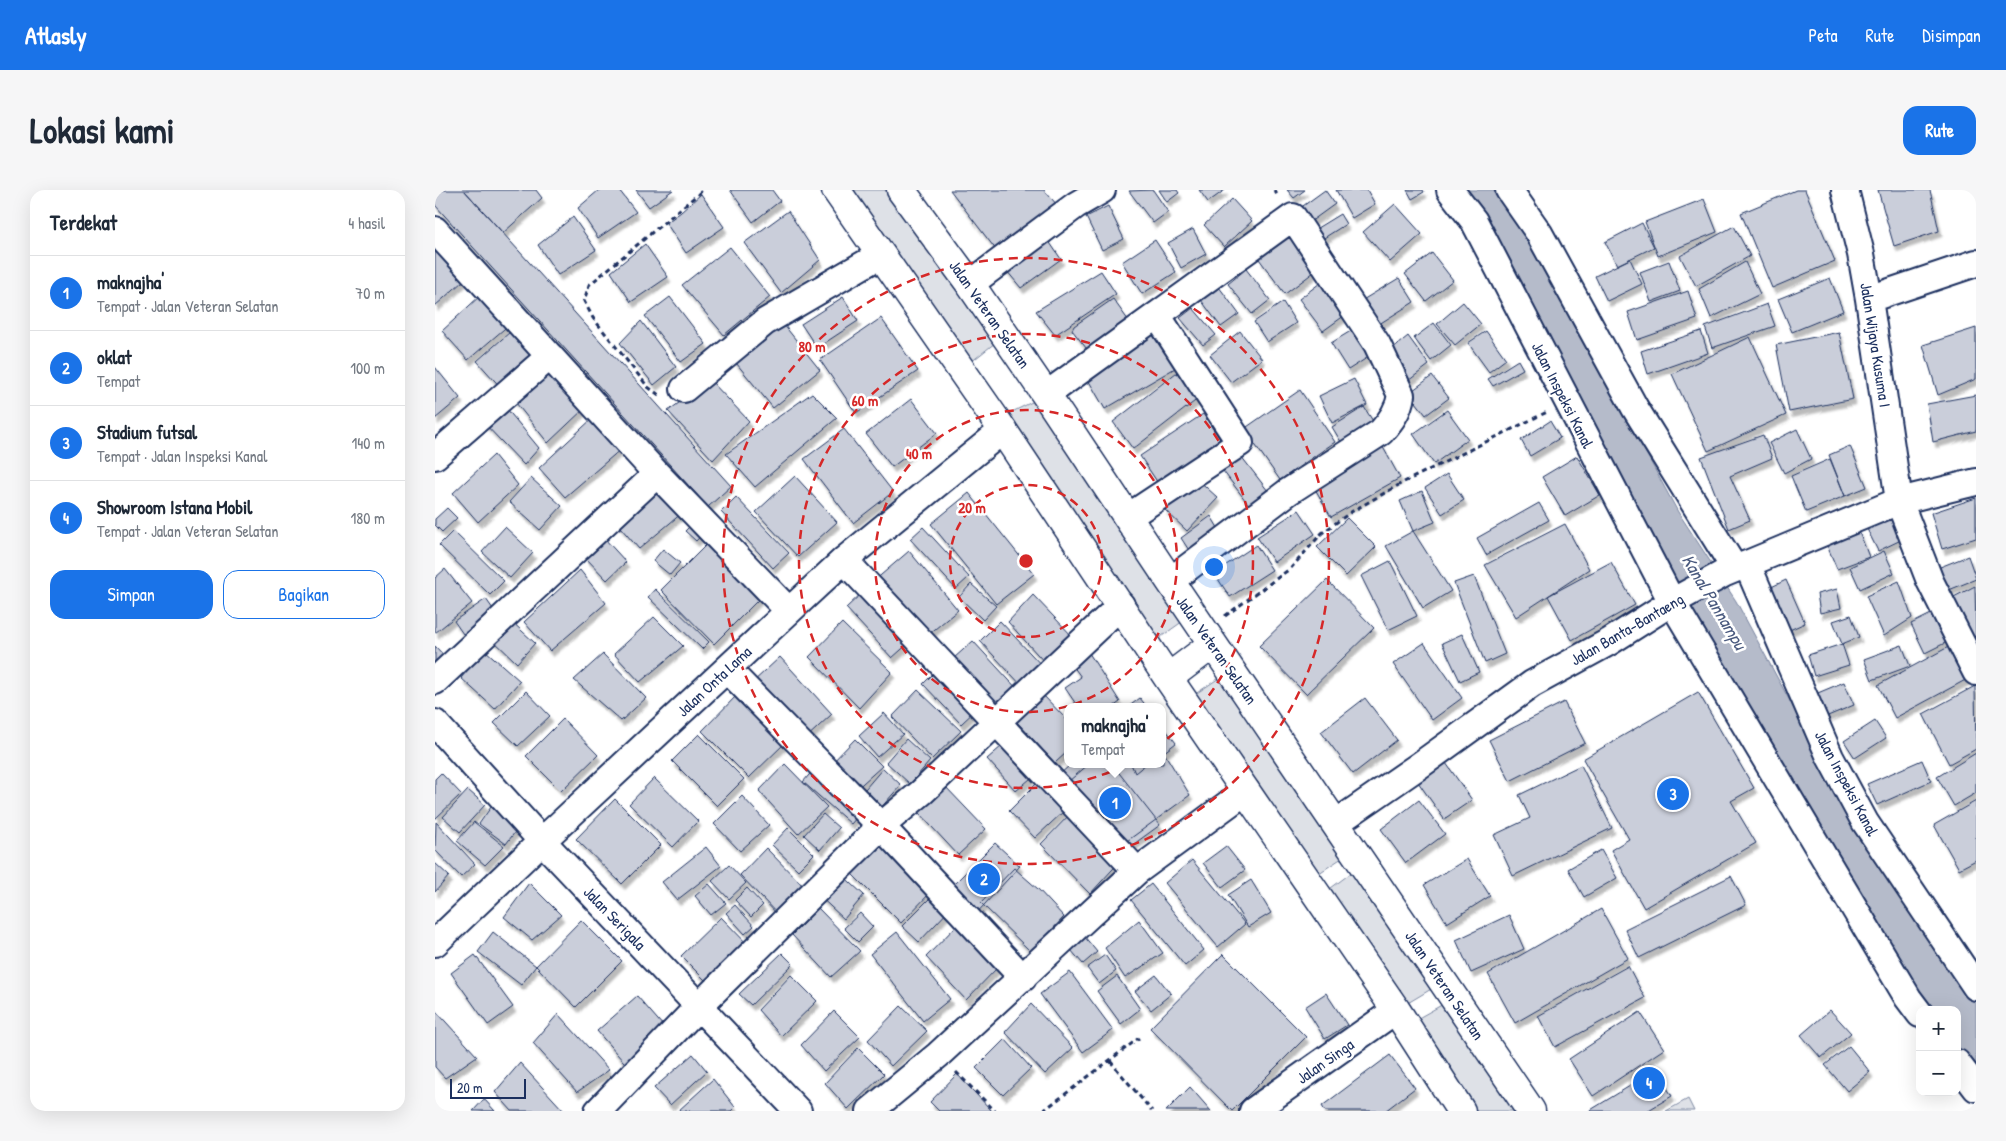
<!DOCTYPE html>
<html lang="id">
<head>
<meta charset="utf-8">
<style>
	:root { --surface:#fff; --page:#f6f6f7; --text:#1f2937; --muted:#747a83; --line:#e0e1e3; --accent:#1a73e8 }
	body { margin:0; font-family:"Patrick Hand",sans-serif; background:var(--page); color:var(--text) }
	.controls { position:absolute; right:15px; bottom:15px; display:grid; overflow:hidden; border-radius:10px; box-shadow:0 5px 20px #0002 }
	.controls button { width:45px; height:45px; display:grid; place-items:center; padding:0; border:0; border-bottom:1px solid var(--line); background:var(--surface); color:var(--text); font:25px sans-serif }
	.scale { position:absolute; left:15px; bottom:12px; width:76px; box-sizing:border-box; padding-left:5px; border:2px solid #1b2f5e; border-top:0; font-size:14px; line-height:18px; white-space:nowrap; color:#1b2f5e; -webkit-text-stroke:4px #fff; paint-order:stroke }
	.you { position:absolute; left:778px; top:376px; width:18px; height:18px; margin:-12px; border:4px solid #fff; border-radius:50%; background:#1a73e8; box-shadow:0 0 0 8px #1a73e833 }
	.badge { display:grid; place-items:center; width:32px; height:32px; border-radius:50%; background:var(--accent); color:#fff; font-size:16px; font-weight:700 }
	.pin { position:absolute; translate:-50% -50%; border:2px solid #fff; box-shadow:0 1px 5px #0006 }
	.popup { position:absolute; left:629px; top:513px; width:102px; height:65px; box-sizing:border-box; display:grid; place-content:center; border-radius:10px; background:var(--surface); filter:drop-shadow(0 1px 4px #0005); font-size:16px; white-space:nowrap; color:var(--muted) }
	.popup b { font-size:19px; color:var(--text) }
	.popup::after { content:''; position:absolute; left:50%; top:100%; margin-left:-10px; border:10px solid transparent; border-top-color:var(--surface) }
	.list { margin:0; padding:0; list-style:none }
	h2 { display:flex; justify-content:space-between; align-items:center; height:65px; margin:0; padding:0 20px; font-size:21px }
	h2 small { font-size:16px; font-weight:400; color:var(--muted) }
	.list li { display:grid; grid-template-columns:32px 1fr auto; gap:15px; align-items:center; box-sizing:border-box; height:75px; padding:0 20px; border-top:1px solid var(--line) }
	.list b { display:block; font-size:19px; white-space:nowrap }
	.list p { margin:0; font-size:16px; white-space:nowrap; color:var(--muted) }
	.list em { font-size:16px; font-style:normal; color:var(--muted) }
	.actions { display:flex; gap:10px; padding:15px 20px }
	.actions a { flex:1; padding:11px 0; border:1px solid var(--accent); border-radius:15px; text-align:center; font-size:18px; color:var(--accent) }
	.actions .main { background:var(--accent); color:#fff }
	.map { position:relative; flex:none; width:1541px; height:921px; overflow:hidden; border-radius:15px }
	header { display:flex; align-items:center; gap:30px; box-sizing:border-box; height:70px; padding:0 25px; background:var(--accent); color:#fff }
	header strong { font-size:24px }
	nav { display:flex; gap:28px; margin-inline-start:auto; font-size:18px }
	.intro { display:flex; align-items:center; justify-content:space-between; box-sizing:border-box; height:120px; padding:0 30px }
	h1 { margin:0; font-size:35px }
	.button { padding:12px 22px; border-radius:15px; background:var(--accent); color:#fff; font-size:18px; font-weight:700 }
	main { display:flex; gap:30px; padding:0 30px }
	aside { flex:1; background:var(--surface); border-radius:15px; box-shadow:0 5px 20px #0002 }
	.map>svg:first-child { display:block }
	.green { fill:#dee1e7; stroke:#7c88a2 }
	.water { fill:#b5bbca; stroke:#77839f }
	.building { fill:#caceda; stroke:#1b2f5e; filter:url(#shadow) }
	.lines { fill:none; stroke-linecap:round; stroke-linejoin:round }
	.minor-casing { stroke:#1b2f5e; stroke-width:30 }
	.major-casing { stroke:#1b2f5e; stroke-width:31 }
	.path { stroke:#1b2f5e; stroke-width:3; stroke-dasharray:5 4; stroke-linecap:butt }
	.minor { stroke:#fff; stroke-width:26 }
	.major { stroke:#fff; stroke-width:28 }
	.ring { fill:none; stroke:#d62828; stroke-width:2.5; stroke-dasharray:9 6 }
	.labels { text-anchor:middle; stroke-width:5; stroke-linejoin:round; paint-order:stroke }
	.street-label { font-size:16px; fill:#1b2f5e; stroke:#fff }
	.water-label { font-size:18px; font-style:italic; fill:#49597e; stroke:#fff }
	.centre { fill:#d62828; stroke:#fff; stroke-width:2.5 }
	.ring-label { font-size:15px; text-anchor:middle; font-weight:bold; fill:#d62828; stroke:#fff; stroke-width:5; stroke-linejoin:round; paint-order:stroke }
</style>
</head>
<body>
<header>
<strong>Atlasly</strong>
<nav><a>Peta</a><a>Rute</a><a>Disimpan</a></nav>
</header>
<div class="intro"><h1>Lokasi kami</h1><a class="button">Rute</a></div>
<main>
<aside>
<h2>Terdekat<small>4 hasil</small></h2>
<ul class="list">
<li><span class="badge">1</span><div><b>maknajha'</b><p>Tempat · Jalan Veteran Selatan</p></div><em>70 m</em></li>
<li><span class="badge">2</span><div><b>oklat</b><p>Tempat</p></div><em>100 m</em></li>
<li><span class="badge">3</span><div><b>Stadium futsal</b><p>Tempat · Jalan Inspeksi Kanal</p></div><em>140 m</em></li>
<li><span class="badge">4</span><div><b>Showroom Istana Mobil</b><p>Tempat · Jalan Veteran Selatan</p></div><em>180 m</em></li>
</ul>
<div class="actions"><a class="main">Simpan</a><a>Bagikan</a></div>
</aside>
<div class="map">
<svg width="1541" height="921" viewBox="0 0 1541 921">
	<defs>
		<filter id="shadow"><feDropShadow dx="3" dy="5.5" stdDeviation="1" flood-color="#0004"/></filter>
	</defs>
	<rect width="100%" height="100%" fill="#fff"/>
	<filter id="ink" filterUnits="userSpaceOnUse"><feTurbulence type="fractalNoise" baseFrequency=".02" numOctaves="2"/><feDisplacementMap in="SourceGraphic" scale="10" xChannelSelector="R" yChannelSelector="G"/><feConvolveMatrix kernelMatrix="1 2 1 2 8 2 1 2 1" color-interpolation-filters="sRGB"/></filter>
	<g filter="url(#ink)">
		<!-- green -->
		<path class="green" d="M400,0H466L570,145L526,180Z
			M611,205L758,424L713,456L561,230Z
			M796,480L919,660L872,691L750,511Z
			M928,674L1008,792L961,820L884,707Z
			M1019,808L1096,921H1026L971,835Z
			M1253,909L1259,921H1231Z"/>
		<!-- water -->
		<path class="water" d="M1029,0H1065L1074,12L1243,322L1301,411L1420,632L1541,810V880L1522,855V820H1495L1240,394Z"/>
		<!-- building -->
		<path class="building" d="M0,0H29L296,296L273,317L0,15Z
			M29,0H101L107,8L68,43Z
			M164,0H184L201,22L163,48L143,18Z
			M201,0H238L214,17Z
			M295,0H337L345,11L318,32Z
			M515,0H609L623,16L565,65Z
			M718,0L733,22L718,33L694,1Z
			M724,0H742L744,3L732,12Z
			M764,0H790L773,12Z
			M852,0H870L859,8Z
			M890,0L900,14L871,35L861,21Z
			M901,0H932L940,14L917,28Z
			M972,0H988L989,2L977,9Z
			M1361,0H1370L1400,71L1337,98L1306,23Z
			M1443,0H1495L1504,41L1459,56Z
			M266,4L289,37L251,63L231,33L246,22Z
			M797,9L817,31L789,57L769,35Z
			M1269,9L1282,42L1223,66L1210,32Z
			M960,14L987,44L955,72L928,42Z
			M673,16L689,49L667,60L651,27Z
			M353,21L385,70L346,103L309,53Z
			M905,24L911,34L881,53L874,43Z
			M138,27L161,60L123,85L103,55Z
			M1207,33L1219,57L1182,75L1170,52Z
			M1299,36L1315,66L1261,96L1245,66Z
			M758,39L771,64L746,78L733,53Z
			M609,44L626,69L586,98L567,75Z
			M856,45L883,79L850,104L824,69Z
			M720,50L741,82L707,104L687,72Z
			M10,53L37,83L0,116V62Z
			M210,54L233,87L196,112L176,82Z
			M295,57L335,107L289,145L247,95Z
			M997,63L1018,90L991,111L970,84Z
			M1195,69L1207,94L1172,111L1160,86Z
			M1234,71L1245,101L1216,112L1205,82Z
			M1310,72L1325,104L1276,128L1264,99Z
			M811,79L835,110L817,124L793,94Z
			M666,81L681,104L620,145L601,121Z
			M964,88L979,112L941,136L926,111Z
			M1395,88L1408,121L1357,142L1343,109Z
			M889,90L913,123L888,141L864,109Z
			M784,97L804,124L786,137L766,110Z
			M1253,101L1262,129L1202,150L1193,122Z
			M47,104L76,133L33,170L7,141Z
			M235,107L271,154L246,172L210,126Z
			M408,107L423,131L382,158L366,134Z
			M678,109L696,134L655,163L637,140L639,136Z
			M848,112L861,133L832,152L819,132Z
			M1028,112L1046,134L1020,155L1002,134Z
			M1332,114L1340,136L1277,158L1270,137Z
			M758,118L781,145L768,155L745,128Z
			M446,128L483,181L421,223L385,170Z
			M345,130L385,180L338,218L297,168Z
			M206,131L241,177L219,195L185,153Z
			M999,133L1016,155L996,171L979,148Z
			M83,135L111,164L68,200L42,171Z
			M725,135L747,174L670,219L648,181Z
			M1541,138V189L1503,205L1488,155Z
			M919,139L935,166L913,180L896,153Z
			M805,141L827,169L796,192L775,165Z
			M1051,141L1071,169L1054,182L1033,153Z
			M1266,141L1273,163L1213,184L1206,161Z
			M1404,142L1418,209L1354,222L1341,155Z
			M973,146L994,175L973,191L952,163Z
			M1315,147L1351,225L1273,261L1237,184Z
			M1083,170L1088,179L1058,196L1053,189Z
			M0,177L25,208L0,229Z
			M746,179L764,208L698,259L678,232Z
			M111,180L151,217L113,253L77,208Z
			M997,186L1014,208L991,225L974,203Z
			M919,189L932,215L897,233L884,206Z
			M275,190L314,231L278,270L233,221Z
			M865,200L900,252L845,290L809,239Z
			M377,203L402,228L320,297L291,264Z
			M1541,205V241L1498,252L1492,214Z
			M476,209L502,243L457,277L431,244Z
			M67,213L104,258L89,275L46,230Z
			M929,217L943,239L911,260L897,237Z
			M1012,220L1033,249L999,274L978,244Z
			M768,224L786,251L723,293L705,266Z
			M160,226L186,259L130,307L104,278Z
			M1115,231L1125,248L1095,266L1086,250Z
			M409,239L458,302L418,333L369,269Z
			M1362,239L1376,269L1349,283L1334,253Z
			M1328,245L1337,268L1295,286L1315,330L1294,339L1266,267Z
			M944,250L965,288L896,327L875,290Z
			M1415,256L1432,297L1410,306L1394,265Z
			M59,265L83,295L43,332L18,303Z
			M806,266L833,301L814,315L788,281Z
			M1142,266L1165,305L1130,326L1107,287Z
			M1395,269L1410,306L1371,322L1356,286Z
			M1012,284L1029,310L1007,324L990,298Z
			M360,286L402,332L363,367L321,322Z
			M760,287L783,308L752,341L729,319Z
			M96,288L127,316L105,340L74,312Z
			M219,294L247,323L204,359L179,330Z
			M987,301L1000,332L978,341L965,311Z
			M534,303L599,384L561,414L496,334Z
			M301,307L354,363L338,378L286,322Z
			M1541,308V348L1507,359L1496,323Z
			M1104,313L1114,330L1051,365L1042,348Z
			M12,318L22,328L7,342L0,335V329Z
			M864,320L880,344L839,372L822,347Z
			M776,326L789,348L759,368L746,348Z
			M1461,327L1468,349L1443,361L1432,339Z
			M912,328L941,357L911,386L882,357Z
			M262,329L272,339L261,351L250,341Z
			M1130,334L1154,379L1081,427L1050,375Z
			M70,337L98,363L75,388L47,362Z
			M488,337L534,387L521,399L475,349Z
			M18,341L69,391L55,405L4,355Z
			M978,341L1016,401L988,418L951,356Z
			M1424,341L1434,367L1402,379L1391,353Z
			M280,346L333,400L279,454L226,400Z
			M169,348L191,372L172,390L149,366Z
			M821,355L837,380L795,407L779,383Z
			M228,359L245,373L235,385L218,371Z
			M474,361L523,420L488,449L439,391Z
			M1449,361L1459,383L1425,399L1415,377Z
			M1533,366L1541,389L1509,402L1500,379Z
			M955,371L982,426L953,440L926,386Z
			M1176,372L1200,415L1137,450L1113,406Z
			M10,379L37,413L0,443V388Z
			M145,380L171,413L115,461L89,432Z
			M1039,386L1070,464L1050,473L1019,393Z
			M892,390L939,438L871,504L824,456Z
			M1351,390L1370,433L1348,443L1328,401Z
			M1464,391L1477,428L1449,446L1431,406Z
			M536,394L561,416L548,430L524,407Z
			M1540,396L1541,446L1531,451L1513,410Z
			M220,399L274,452L267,459L213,407Z
			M1402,399L1406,418L1385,423L1382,404Z
			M429,401L475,452L457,468L411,418Z
			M598,405L640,449L612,475L573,432Z
			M51,409L60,422L28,444L19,431Z
			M1506,419L1520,448L1490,463L1476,434Z
			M1416,425L1424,447L1407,454L1398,431Z
			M219,427L248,456L205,492L179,464Z
			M74,429L100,453L82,473L56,448Z
			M565,431L610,479L589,498L545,451Z
			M407,433L457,482L424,518L374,467Z
			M1027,444L1044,482L1025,491L1007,453Z
			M538,451L585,502L567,519L519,468Z
			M989,453L1027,508L997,530L958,474Z
			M1407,454L1414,475L1379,486L1373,465Z
			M1519,454L1536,487L1460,528L1443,495Z
			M1467,455L1475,476L1437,490L1429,469Z
			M0,456L16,473L0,487Z
			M50,460L85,491L60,519L26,488Z
			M654,463L685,512L678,517H643L630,498L646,487L635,472Z
			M168,464L211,508L186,531L139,490Z
			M345,467L397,524L369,550L317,493Z
			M504,478L543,518L526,534L488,494Z
			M1409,492L1419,515L1388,528L1378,505Z
			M1540,496L1541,559L1514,574L1488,524Z
			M483,500L526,541L497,569L457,527Z
			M91,501L115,526L83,556L59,533Z
			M1263,502L1319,598L1296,611L1321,653L1209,718L1176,660L1194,649L1148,569Z
			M304,503L352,551L314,588L267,541Z
			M607,504L632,530V562L620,573L581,531Z
			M705,508L712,517H693Z
			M930,508L962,550L918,584L886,542Z
			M1129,512L1150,553L1075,591L1054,550Z
			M449,523L468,544L442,567L424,546Z
			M128,529L163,565L126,601L91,566Z
			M1440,531L1451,548L1420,568L1409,551Z
			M728,536L741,553L728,563Z
			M264,544L309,589L282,616L237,571Z
			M420,549L447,576L418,602L393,577Z
			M471,549L495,571L475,594L451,572Z
			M574,550L603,582L581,601L552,569Z
			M728,561L755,605L692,651L623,586L636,574H728Z
			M1541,563V603L1519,616L1502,587Z
			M1487,570L1496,591L1442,615L1432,594Z
			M1011,573L1037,610L1009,629L983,592Z
			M350,574L392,617L363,644L324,601Z
			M654,574H677L725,635L692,659L634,591Z
			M696,574H711L700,583Z
			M1146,575L1177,638L1078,686L1059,645L1095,628L1084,605Z
			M448,578L466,595L443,621L425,605Z
			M379,579L428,620L416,634L368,592Z
			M6,583L26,604L0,629V589Z
			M219,588L263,631L238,657L194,614Z
			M602,593L629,621L600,648L574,621Z
			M509,595L551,639L523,665L483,622Z
			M33,600L50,615L25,642L8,627Z
			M307,606L334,635L305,661L279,634Z
			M180,609L226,655L187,694L141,649Z
			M984,610L1010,644L971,673L946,639Z
			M1541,611V670L1524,679L1499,635Z
			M56,617L83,638L71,654L44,634Z
			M639,620L688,668L655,704L606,654Z
			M388,624L404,638L385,660L369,645Z
			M1,632L40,674L26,687L0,660Z
			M39,632L69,656L50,675L22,651Z
			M353,638L379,664L363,680L337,655Z
			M450,649L500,698L466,733L417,684Z
			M560,653L585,676L538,727L512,701Z
			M791,656L810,680L787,697L768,673Z
			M271,657L286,676L242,710L227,692Z
			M331,658L373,701L345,727L305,685Z
			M1166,660L1182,688L1149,707L1133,679Z
			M1032,669L1055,706L1012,733L989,695Z
			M757,670L810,734L783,757L730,693Z
			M0,673L14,686L0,702Z
			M294,675L311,693L294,709L277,691Z
			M579,678L603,699L629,727L596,762L546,713Z
			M403,681L429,705L409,729L382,704Z
			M1296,686L1311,715L1204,768L1190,739Z
			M816,690L836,723L813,737L793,705Z
			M94,693L126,725L97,750L69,727Z
			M274,694L291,713L276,725L260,706Z
			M716,694L769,760L750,776L696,710Z
			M312,698L328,715L316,727L300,710Z
			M500,703L516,718L484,752L467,736Z
			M300,715L319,736L310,744L291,723Z
			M383,718L425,761L396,787L357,745Z
			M1166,719L1193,768L1080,833L1053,784Z
			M425,723L438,737L423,752L409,738Z
			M1074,725L1089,759L1036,783L1021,750Z
			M286,727L317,759L276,796L246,766Z
			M146,730L187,771L141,817L101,776Z
			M704,730L728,763L690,788L670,758Z
			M524,733L564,776L531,810L491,767Z
			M58,742L101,776L86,795L43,762Z
			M462,742L515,809L488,831L435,764Z
			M649,746L662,762L648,774L635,759Z
			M347,763L358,774L316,815L304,804Z
			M788,764L871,847L797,921L715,838Z
			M40,765L78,817L53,835L16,783Z
			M670,765L681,781L664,794L652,778Z
			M1193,776L1210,808L1120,857L1103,826Z
			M635,782L678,840L648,862L605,804Z
			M356,785L382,811L346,846L323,820Z
			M721,785L736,804L716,820L700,801Z
			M682,786L705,819L686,834L662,801Z
			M891,803L912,835L890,849L870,817Z
			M202,806L236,845L195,879L162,841Z
			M596,814L638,858L610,884L570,842Z
			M466,816L492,841L456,876L433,850Z
			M0,820L42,866L10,888L0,877Z
			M1395,820L1416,843L1386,868L1366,845Z
			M399,821L425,847L389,881L366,855Z
			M1205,822L1229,859L1158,906L1134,869Z
			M123,824L174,880L142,902L98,853Z
			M570,849L596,878L568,905L541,878Z
			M1414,856L1435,882L1412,901L1390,875Z
			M423,858L449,884L413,919L390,893Z
			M258,864L272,881L235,915L219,898Z
			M955,865L980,898L950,921H890L887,916Z
			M85,873L129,921H77L60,902Z
			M1221,880L1237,906L1212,921H1154Z
			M522,884L557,921H504L495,912Z
			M278,889L300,917L296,921H243Z
			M755,897L776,921H731Z
			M49,909L60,921H38Z"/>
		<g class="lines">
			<defs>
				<path id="minor" d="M1015,0L1039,31L1237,412L1473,808L1485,824
					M1074,0L1104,43L1200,218L1300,379
					M1410,0L1426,64L1434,109L1464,311L1495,391L1541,482
					M0,40L222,284
					M535,94L641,15L667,0
					M1434,109L1541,73
					M249,199L330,132L445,65
					M611,205L858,27L942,154L966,205C964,220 956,231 946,242L853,302L735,391
					M0,266L115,166
					M693,327L805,253L722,125
					M409,370L702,681
					M1312,374L1395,567L1430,632L1541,797
					M292,479L446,636L588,788
					M0,491L222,284L354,421
					M0,533L107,651L363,921
					M901,633L985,575L1097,494L1174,452L1237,412L1288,384L1464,311L1541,292
					M0,753L107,651L409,370L568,240
					M1522,873L1541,898
					M163,921L264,816L446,636L487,602L686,415
					M435,921L503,865L702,681L811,601
					M818,921L961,820"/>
				<path id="major" d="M401,0L561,230L733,488L961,820L1026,921
					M466,0L535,94L611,205L735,391L1096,921
					M733,488L778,454"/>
			</defs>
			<!-- minor casing -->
			<use href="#minor" class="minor-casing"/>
			<!-- major casing -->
			<use href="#major" class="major-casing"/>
			<!-- path -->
			<path class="path" d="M839,0L843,6
				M224,205L213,197L158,128L149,111L154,95L268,0
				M790,426L856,378L887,343L916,322L969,292L1112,222
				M675,871L717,921
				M521,882L560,921
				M608,921L704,848"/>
			<!-- minor -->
			<use href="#minor" class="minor"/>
			<!-- major -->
			<use href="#major" class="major"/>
		</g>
	</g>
	<!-- distance rings -->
	<g class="ring">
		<circle cx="591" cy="371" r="76"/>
		<circle cx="591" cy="371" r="151"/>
		<circle cx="591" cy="371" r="227"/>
		<circle cx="591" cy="371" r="303"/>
	</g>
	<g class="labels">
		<!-- street labels -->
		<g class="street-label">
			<text transform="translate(555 124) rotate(55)" y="6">Jalan Veteran Selatan</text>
			<text transform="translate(1441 155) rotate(81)" y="6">Jalan Wijaya Kusuma I</text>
			<text transform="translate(1128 205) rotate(63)" y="6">Jalan Inspeksi Kanal</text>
			<text transform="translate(1192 439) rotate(-30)" y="6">Jalan Banta-Bantaeng</text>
			<text transform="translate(782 460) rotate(55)" y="6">Jalan Veteran Selatan</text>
			<text transform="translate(279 491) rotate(-43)" y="6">Jalan Onta Lama</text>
			<text transform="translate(1412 593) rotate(62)" y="6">Jalan Inspeksi Kanal</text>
			<text transform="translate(180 728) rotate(46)" y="6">Jalan Serigala</text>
			<text transform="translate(1010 795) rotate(56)" y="6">Jalan Veteran Selatan</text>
			<text transform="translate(890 871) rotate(-35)" y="6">Jalan Singa</text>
		</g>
		<!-- water labels -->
		<g class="water-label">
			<text transform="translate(1279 412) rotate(59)" y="6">Kanal Pannampu</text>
		</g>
	</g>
	<circle cx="591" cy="371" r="8" class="centre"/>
	<g class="ring-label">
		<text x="377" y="162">80 m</text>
		<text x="430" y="216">60 m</text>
		<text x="484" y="269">40 m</text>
		<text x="537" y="323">20 m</text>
	</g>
</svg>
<div class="controls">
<button>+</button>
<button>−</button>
</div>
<div class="scale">20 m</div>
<div class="you"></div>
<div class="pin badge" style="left:680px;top:613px">1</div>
<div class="popup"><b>maknajha'</b>Tempat</div>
<div class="pin badge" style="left:549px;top:689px">2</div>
<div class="pin badge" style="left:1238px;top:604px">3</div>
<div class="pin badge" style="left:1214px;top:893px">4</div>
</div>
</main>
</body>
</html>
